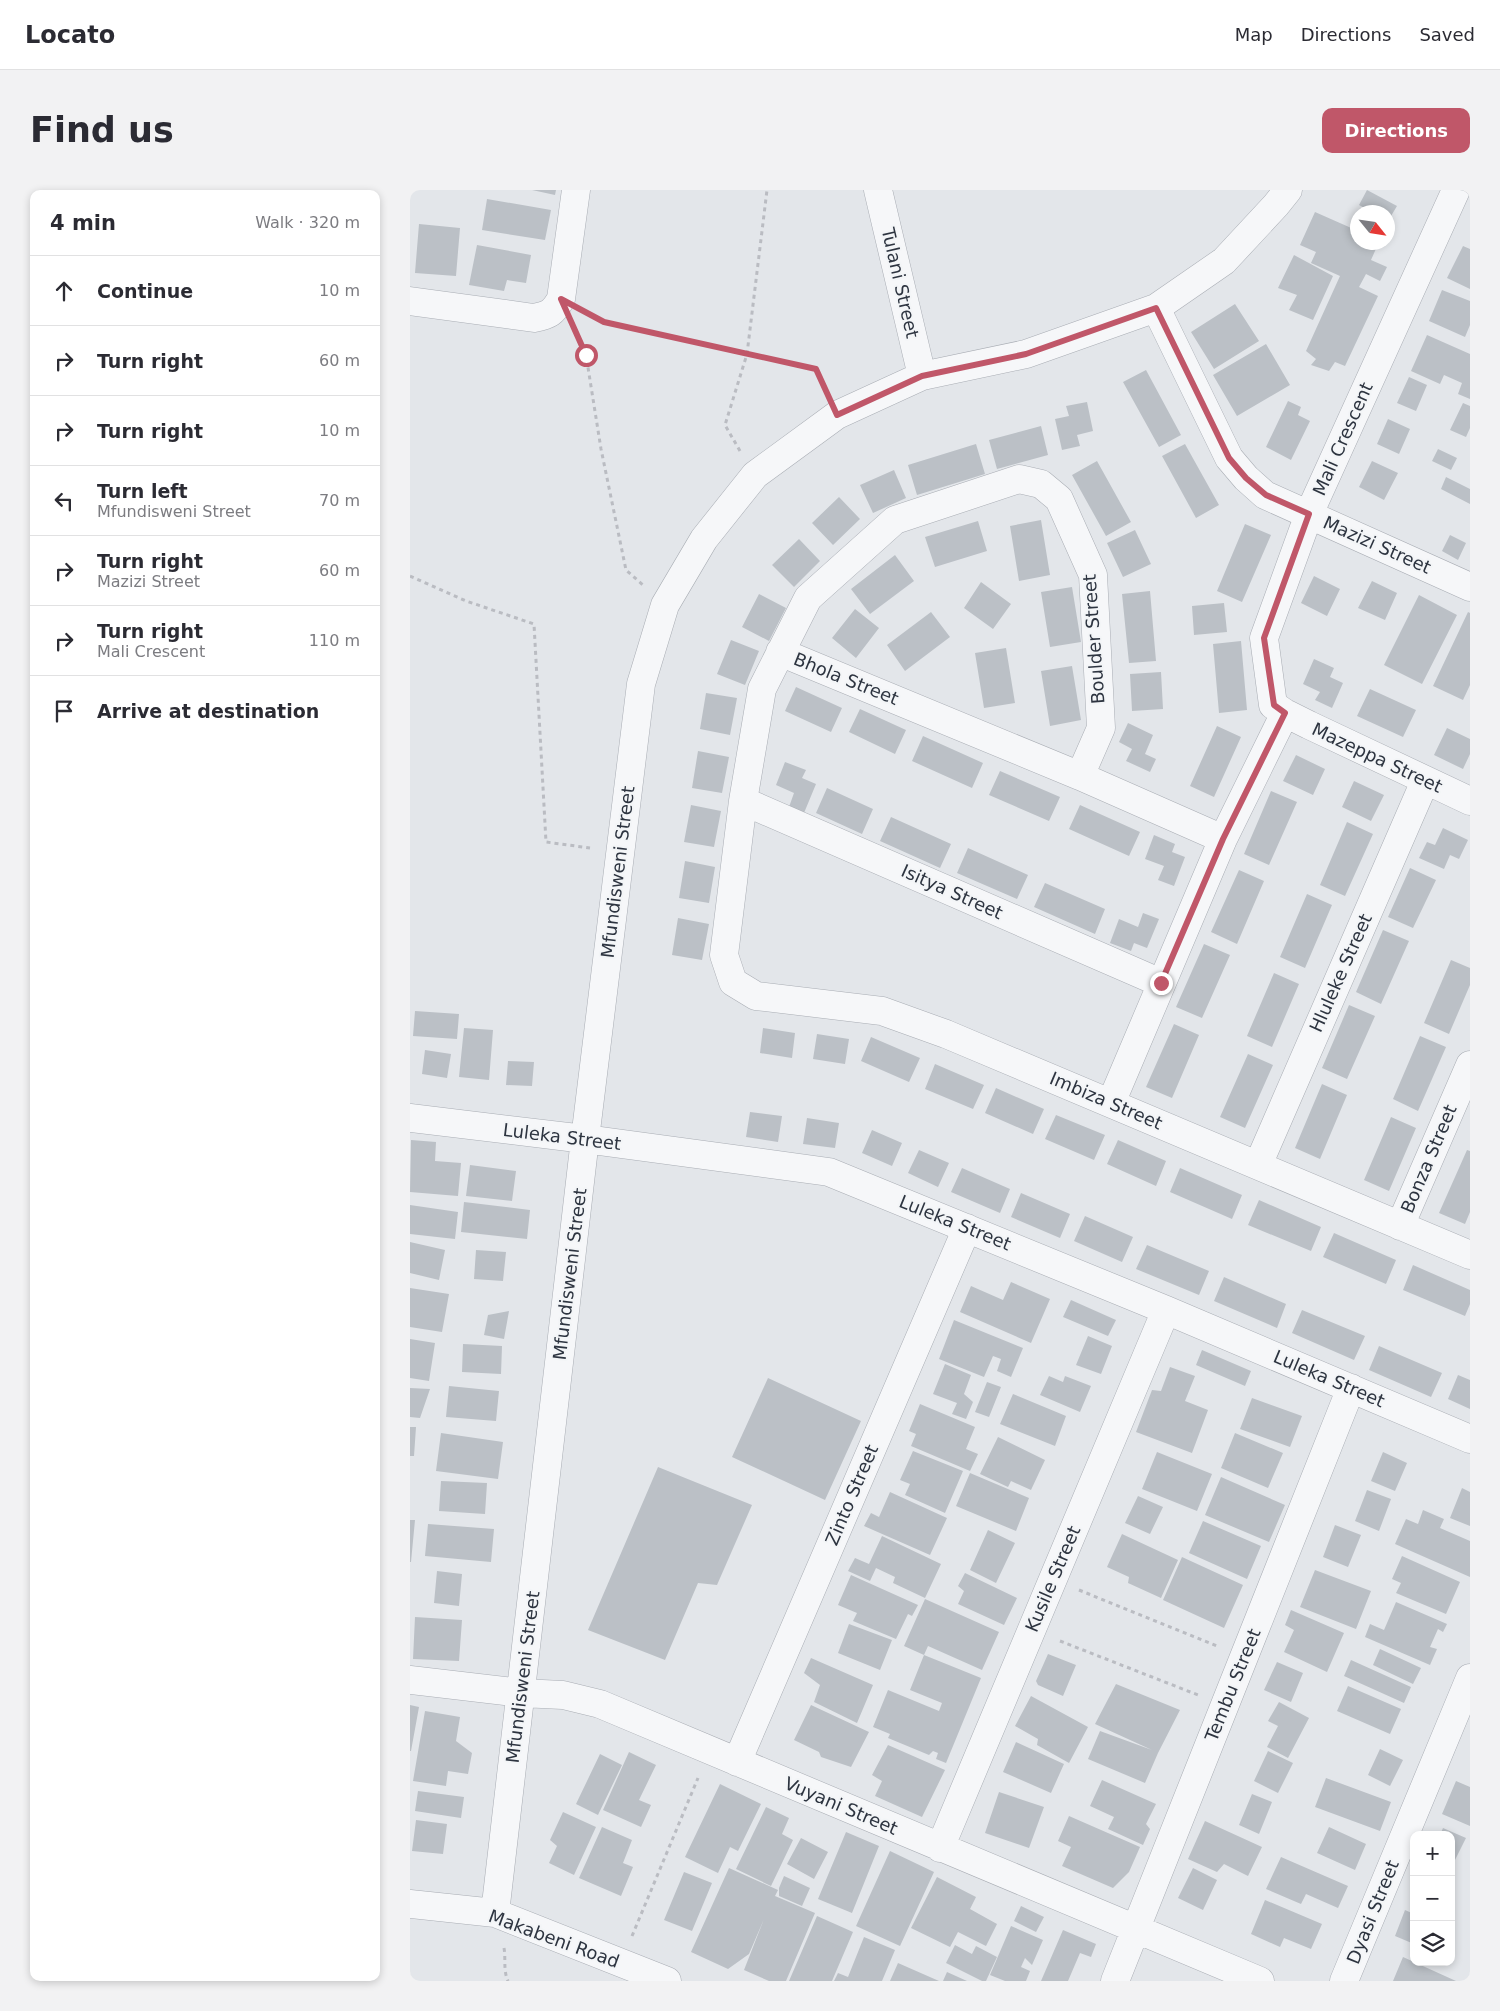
<!DOCTYPE html>
<html lang="en">
<head>
<meta charset="utf-8">
<style>
	:root { --surface:#fff; --page:#f2f2f3; --text:#2b2b33; --muted:#7c7c81; --line:#e1e1e2; --accent:#c05769 }
	body { margin:0; font-family:"DejaVu Sans",sans-serif; background:var(--page); color:var(--text) }
	.controls { position:absolute; right:15px; bottom:15px; display:grid; overflow:hidden; border-radius:10px; box-shadow:0 2px 8px #0003 }
	.controls button { width:45px; height:45px; display:grid; place-items:center; padding:0; border:0; border-bottom:1px solid var(--line); background:var(--surface); color:var(--text); font:25px sans-serif }
	.compass { position:absolute; left:940px; top:15px; width:45px; height:45px; border-radius:50%; background:var(--surface); box-shadow:0 2px 8px #0003; rotate:120deg }
	.stop { position:absolute; width:15px; height:15px; margin:-11px; border:4px solid #c05769; border-radius:50%; background:#fff }
	.stop.end { background:#c05769; border-color:#fff; box-shadow:0 1px 5px #0008 }
	.list { margin:0; padding:0; list-style:none }
	h2 { display:flex; justify-content:space-between; align-items:center; height:65px; margin:0; padding:0 20px; font-size:21px }
	h2 small { font-size:16px; font-weight:400; color:var(--muted) }
	.list li { display:grid; grid-template-columns:32px 1fr auto; gap:15px; align-items:center; box-sizing:border-box; height:70px; padding:0 20px; border-top:1px solid var(--line) }
	.list b { display:block; font-size:19px; white-space:nowrap }
	.list p { margin:0; font-size:16px; white-space:nowrap; color:var(--muted) }
	.list em { font-size:16px; font-style:normal; color:var(--muted) }
	.icon { flex:none; width:28px; height:28px; fill:none; stroke:currentColor; stroke-width:2; stroke-linecap:round; stroke-linejoin:round }
	.map { position:relative; flex:none; width:1060px; height:1791px; overflow:hidden; border-radius:10px }
	header { display:flex; align-items:center; gap:30px; box-sizing:border-box; height:70px; padding:0 25px; background:var(--surface); border-bottom:1px solid var(--line) }
	header strong { font-size:24px }
	nav { display:flex; gap:28px; margin-inline-start:auto; font-size:18px }
	.intro { display:flex; align-items:center; justify-content:space-between; box-sizing:border-box; height:120px; padding:0 30px }
	h1 { margin:0; font-size:35px }
	.button { padding:12px 22px; border-radius:10px; background:var(--accent); color:#fff; font-size:18px; font-weight:700 }
	main { display:flex; gap:30px; padding:0 30px }
	aside { flex:1; background:var(--surface); border-radius:10px; box-shadow:0 2px 8px #0003 }
	.map>svg:first-child { display:block }
	.building { fill:#bbc0c6 }
	.lines { fill:none; stroke-linecap:round; stroke-linejoin:round }
	.minor-casing { stroke:#a9adb4; stroke-width:29 }
	.path { stroke:#babcc2; stroke-width:3; stroke-dasharray:4 4; stroke-linecap:butt }
	.minor { stroke:#f6f7f9; stroke-width:28 }
	.route { stroke:#c05769; stroke-width:6 }
	.labels { text-anchor:middle; stroke-width:4; stroke-linejoin:round; paint-order:stroke }
	.street-label { font-size:18px; fill:#2d3440; stroke:#f3f5f7 }
</style>
</head>
<body>
<header>
<strong>Locato</strong>
<nav><a>Map</a><a>Directions</a><a>Saved</a></nav>
</header>
<div class="intro"><h1>Find us</h1><a class="button">Directions</a></div>
<main>
<aside>
<h2>4 min<small>Walk · 320 m</small></h2>
<ul class="list">
<li><svg class="icon" aria-label="ahead" viewBox="0 0 24 24"><path d="M12 20V5M6 11l6-6 6 6"/></svg><div><b>Continue</b></div><em>10 m</em></li>
<li><svg class="icon" aria-label="right" viewBox="0 0 24 24"><path d="M7 20v-9h11M14 6l5 5-5 5"/></svg><div><b>Turn right</b></div><em>60 m</em></li>
<li><svg class="icon" aria-label="right" viewBox="0 0 24 24"><path d="M7 20v-9h11M14 6l5 5-5 5"/></svg><div><b>Turn right</b></div><em>10 m</em></li>
<li><svg class="icon" aria-label="left" viewBox="0 0 24 24"><path d="M17 20v-9H6M10 6l-5 5 5 5"/></svg><div><b>Turn left</b><p>Mfundisweni Street</p></div><em>70 m</em></li>
<li><svg class="icon" aria-label="right" viewBox="0 0 24 24"><path d="M7 20v-9h11M14 6l5 5-5 5"/></svg><div><b>Turn right</b><p>Mazizi Street</p></div><em>60 m</em></li>
<li><svg class="icon" aria-label="right" viewBox="0 0 24 24"><path d="M7 20v-9h11M14 6l5 5-5 5"/></svg><div><b>Turn right</b><p>Mali Crescent</p></div><em>110 m</em></li>
<li><svg class="icon" aria-label="arrive" viewBox="0 0 24 24"><path d="M6 21V4h12l-3 4 3 4H6"/></svg><div><b>Arrive at destination</b></div></li>
</ul>
</aside>
<div class="map">
<svg width="1060" height="1791" viewBox="0 0 1060 1791">
	<rect width="100%" height="100%" fill="#e3e6ea"/>
	<!-- building -->
	<path class="building" d="M122,0H146L145,5Z
		M957,0L987,16L978,31V22H962L949,15Z
		M77,9L141,20L135,50L72,40Z
		M905,22L948,41V52H969L961,70L977,77L970,91L956,84L949,97L968,106L935,176L925,172L919,181L901,175L906,169L896,161L930,86L901,73L906,62L890,55Z
		M9,34L50,38L46,86L5,83Z
		M67,55L121,65L116,93L97,90L94,101L59,95Z
		M1053,56L1060,59V99L1037,88Z
		M884,65L923,86L903,130L879,120L887,105L868,98Z
		M1032,100L1060,111V135L1055,147L1019,131Z
		M825,114L849,151L804,179L781,142Z
		M1017,145L1060,164V209L1048,204L1052,193L1034,185L1030,194L1001,181Z
		M856,154L880,195L827,226L803,185Z
		M736,180L771,245L749,257L713,192Z
		M999,187L1017,195L1006,221L987,213Z
		M878,211L891,217L888,225L900,231L881,270L856,257Z
		M677,212L683,241L667,245L670,256L652,260L645,229L659,226L656,216Z
		M1053,213L1060,216V238L1056,247L1040,240Z
		M978,229L1000,239L989,264L967,254Z
		M631,236L638,265L587,279L579,250Z
		M566,254L575,284L507,305L498,275Z
		M775,254L809,315L786,328L752,266Z
		M1028,259L1047,268L1041,280L1022,271Z
		M687,271L721,332L696,346L662,285Z
		M962,271L988,283L974,310L949,297Z
		M484,280L496,308L463,323L450,295Z
		M1036,287L1060,299V314L1031,299Z
		M429,307L450,329L423,355L402,333Z
		M631,330L640,385L609,391L600,336Z
		M568,331L577,361L525,377L515,347Z
		M835,334L861,345L832,412L807,401Z
		M725,340L741,374L713,387L697,353Z
		M1040,345L1056,353L1048,370L1032,361Z
		M389,349L410,371L384,397L362,375Z
		M485,365L504,391L460,424L441,399Z
		M904,386L930,399L917,426L891,413Z
		M962,391L987,403L975,430L948,418Z
		M571,392L601,414L583,439L554,418Z
		M662,397L671,452L640,457L631,402Z
		M740,401L746,471L719,473L712,404Z
		M349,404L376,418L359,451L332,437Z
		M1009,405L1047,425L1012,494L974,475Z
		M814,413L817,442L784,445L782,416Z
		M445,419L469,438L446,468L422,448Z
		M521,422L540,447L495,481L477,455Z
		M1058,422L1060,423V495L1053,510L1023,496Z
		M321,450L349,461L335,495L307,484Z
		M831,451L837,520L809,523L803,454Z
		M596,458L605,513L574,518L565,463Z
		M904,469L924,478L920,487L933,493L922,518L905,510L910,502L893,494Z
		M662,476L671,530L640,536L631,481Z
		M751,482L753,519L722,521L720,484Z
		M386,497L432,518L421,542L375,521Z
		M960,499L1006,520L993,547L947,526Z
		M296,503L327,508L320,545L290,539Z
		M450,519L496,540L485,564L439,542Z
		M718,533L743,545L735,564L746,569L740,582L716,571L722,559L709,552Z
		M807,536L831,547L804,607L780,596Z
		M1037,538L1060,549V564L1053,579L1024,565Z
		M513,546L573,573L562,598L502,571Z
		M288,561L319,567L312,603L282,598Z
		M886,565L915,579L903,605L873,591Z
		M375,572L396,580L392,588L406,594L394,623L379,617L384,603L366,595Z
		M590,581L650,607L639,631L579,605Z
		M944,591L974,605L961,631L932,617Z
		M417,598L463,619L452,644L406,623Z
		M861,601L887,612L859,675L834,664Z
		M281,615L311,621L304,657L274,652Z
		M670,615L730,642L719,666L659,639Z
		M481,627L541,654L530,678L470,651Z
		M937,632L963,644L935,706L910,695Z
		M1033,638L1058,650L1049,669L1040,665L1034,679L1009,668L1017,652L1025,655Z
		M744,645L765,654L762,662L775,667L764,696L748,690L754,676L735,669Z
		M558,658L618,685L607,709L547,683Z
		M275,671L305,677L299,713L269,708Z
		M1000,678L1026,690L1003,738L978,727Z
		M829,680L854,691L827,754L801,742Z
		M635,693L695,719L685,744L624,717Z
		M897,704L922,715L895,778L870,767Z
		M733,723L749,729L737,758L724,753L721,761L700,753L709,729L728,737Z
		M268,728L299,734L292,770L262,765Z
		M973,740L999,751L971,814L946,802Z
		M794,754L820,765L792,828L766,817Z
		M1041,770L1060,778V795L1039,844L1014,833Z
		M864,783L889,794L862,857L837,846Z
		M939,815L965,826L937,889L912,878Z
		M5,821L49,824L47,849L3,846Z
		M764,834L789,845L762,908L736,897Z
		M54,838L83,840L79,890L49,887Z
		M353,838L385,843L382,868L350,863Z
		M407,844L439,849L435,874L403,869Z
		M1010,846L1036,857L1008,921L983,909Z
		M461,847L510,868L499,892L451,871Z
		M15,860L41,864L37,888L12,884Z
		M838,864L863,875L835,938L810,927Z
		M98,871L124,872L122,896L96,895Z
		M525,874L574,895L563,919L515,899Z
		M912,894L937,905L910,969L885,958Z
		M586,898L634,919L623,944L575,923Z
		M340,922L372,926L368,952L336,947Z
		M646,925L695,945L684,970L635,949Z
		M981,927L1006,938L979,1001L954,990Z
		M397,928L429,933L425,958L393,954Z
		M462,940L492,953L482,976L452,963Z
		M1,950L26,952L25,971L51,973L48,1006L0,1002Z
		M708,950L756,971L746,996L697,974Z
		M509,960L539,973L528,997L498,983Z
		M1057,960L1060,961V1022L1055,1034L1029,1023Z
		M60,975L106,981L102,1011L56,1006Z
		M552,978L600,999L590,1023L541,1002Z
		M770,978L832,1005L822,1029L760,1002Z
		M611,1003L660,1024L650,1048L601,1027Z
		M849,1010L911,1037L901,1061L838,1035Z
		M54,1012L120,1020L117,1049L51,1042Z
		M0,1015L48,1022L45,1049L0,1044Z
		M675,1026L723,1047L712,1072L664,1051Z
		M924,1043L986,1070L976,1094L913,1067Z
		M0,1052L35,1060L29,1090L0,1083Z
		M737,1055L799,1081L789,1105L726,1079Z
		M66,1060L96,1062L93,1091L64,1089Z
		M1003,1075L1060,1100V1114L1055,1126L993,1100Z
		M814,1087L876,1114L867,1138L804,1111Z
		M601,1092L640,1109L621,1153L550,1122L561,1096L593,1110Z
		M0,1098L39,1104L32,1142L0,1137Z
		M661,1110L706,1130L698,1146L653,1127Z
		M892,1120L955,1146L944,1170L882,1143Z
		M99,1121L94,1149L74,1145L78,1125Z
		M544,1130L613,1158L601,1187L587,1181L591,1169L583,1166L574,1187L529,1169Z
		M678,1146L702,1156L691,1184L666,1175Z
		M0,1149L25,1153L19,1191L0,1188Z
		M53,1154L92,1156L91,1184L52,1182Z
		M969,1156L1032,1183L1021,1207L959,1180Z
		M792,1160L841,1181L835,1196L786,1175Z
		M535,1174L561,1185L554,1204L563,1212L556,1229L542,1224L547,1213L523,1204Z
		M760,1177L785,1186L775,1211L798,1220L782,1263L726,1242L742,1200L751,1201Z
		M1048,1185L1060,1190V1219L1038,1209Z
		M639,1186L653,1192L655,1186L681,1196L670,1222L630,1205Z
		M358,1188L451,1231L415,1310L322,1267Z
		M577,1192L591,1197L579,1227L565,1222Z
		M39,1196L89,1201L86,1231L36,1227Z
		M0,1198L20,1199L10,1228L0,1227Z
		M603,1204L656,1226L645,1256L590,1234Z
		M842,1208L892,1226L880,1257L830,1239Z
		M510,1214L565,1237L556,1259L568,1264L560,1281L501,1256L506,1244L499,1241Z
		M0,1237H6L4,1266H0Z
		M31,1243L93,1252L88,1289L26,1281Z
		M825,1243L873,1263L858,1298L811,1278Z
		M588,1247L635,1270L621,1300L601,1291L598,1297L570,1284Z
		M503,1261L553,1281L535,1323L495,1305L500,1294L490,1290Z
		M747,1262L802,1284L787,1321L732,1299Z
		M973,1262L997,1273L985,1301L961,1291Z
		M248,1277L342,1315L307,1395L288,1393L255,1470L178,1440Z
		M560,1283L619,1308L606,1341L546,1316Z
		M811,1287L875,1315L859,1352L795,1325Z
		M31,1291L77,1293L75,1324L29,1321Z
		M1052,1298L1060,1302V1336L1040,1328Z
		M957,1300L981,1309L969,1341L945,1331Z
		M480,1302L537,1328L520,1365L454,1336L461,1323L469,1327Z
		M728,1306L753,1317L740,1344L715,1333Z
		M1013,1320L1034,1329L1030,1338L1060,1351V1387L985,1354L996,1329L1008,1334Z
		M0,1330H5L1,1372H0Z
		M793,1331L851,1356L837,1389L779,1363Z
		M18,1334L84,1339L81,1372L15,1366Z
		M925,1335L951,1345L938,1377L913,1367Z
		M578,1340L605,1353L586,1393L560,1380Z
		M712,1344L768,1370L751,1408L718,1393L719,1387L697,1377Z
		M472,1346L531,1374L515,1408L483,1393L485,1387L466,1378L460,1391L438,1381L445,1368L459,1374Z
		M992,1366L1050,1392L1036,1424L986,1403L991,1393L982,1389Z
		M772,1367L833,1395L814,1438L753,1410Z
		M905,1380L961,1401L946,1439L890,1417Z
		M27,1381L52,1384L49,1416L24,1413Z
		M555,1383L607,1408L594,1435L548,1414L554,1401L548,1396Z
		M441,1385L508,1415L502,1426L498,1424L486,1449L443,1431L447,1423L428,1415Z
		M515,1409L589,1442L572,1480L518,1456L514,1465L494,1456Z
		M986,1412L1037,1434L1033,1442L1028,1439L1020,1457L1027,1459L1020,1475L955,1447L960,1434L974,1440Z
		M881,1420L934,1443L917,1482L874,1462L884,1440L875,1435Z
		M5,1427L52,1430L49,1471L3,1469Z
		M439,1434L482,1450L470,1480L428,1463Z
		M970,1459L1011,1478L1003,1494L963,1475Z
		M638,1464L666,1475L653,1506L628,1495L626,1491Z
		M514,1465L571,1488L536,1573L526,1569L528,1563L523,1561L519,1565L478,1548L480,1544L463,1537L478,1500L529,1521L532,1513L500,1500Z
		M401,1468L463,1495L447,1533L404,1512L410,1495L394,1483Z
		M941,1470L1001,1497L994,1513L934,1486Z
		M867,1472L893,1483L881,1512L854,1500Z
		M706,1494L770,1520L748,1563L735,1593L678,1569L690,1541L742,1560L685,1534Z
		M938,1496L991,1519L980,1544L927,1521Z
		M621,1506L678,1537L659,1573L627,1555L628,1549L605,1536Z
		M869,1512L899,1528L878,1568L857,1557L868,1536L858,1531Z
		M0,1515L9,1517L1,1561H0Z
		M401,1515L459,1542L441,1577L411,1567L409,1562L384,1550Z
		M15,1521L50,1527L46,1551L62,1563L58,1584L38,1581L36,1596L3,1591Z
		M606,1552L654,1574L641,1603L593,1582Z
		M478,1555L535,1580L512,1627L465,1606L472,1591L462,1585Z
		M970,1559L993,1570L980,1596L958,1585Z
		M858,1561L883,1573L868,1603L844,1591Z
		M219,1562L246,1575L229,1610L241,1615L231,1637L193,1620Z
		M190,1564L212,1575L188,1625L166,1614Z
		M916,1588L981,1612L970,1641L905,1617Z
		M692,1590L746,1614L736,1634L740,1639L733,1655L698,1639L704,1627L680,1616Z
		M1046,1591L1060,1597V1636L1032,1624Z
		M310,1594L351,1614L328,1661L320,1657L308,1683L275,1667Z
		M8,1601L54,1607L51,1628L5,1621Z
		M589,1602L634,1617L619,1658L575,1643Z
		M842,1604L862,1612L849,1644L829,1635Z
		M356,1617L379,1628L372,1644L383,1650L361,1696L326,1679Z
		M153,1622L186,1637L164,1685L139,1673L147,1656L140,1650Z
		M659,1626L730,1657L719,1682L703,1698L652,1676L661,1657L648,1651Z
		M6,1630L37,1634L33,1664L2,1661Z
		M795,1631L852,1657L838,1686L814,1674L807,1682L778,1669Z
		M192,1637L222,1650L213,1673L223,1677L211,1706L169,1688Z
		M919,1637L956,1654L945,1680L907,1663Z
		M1033,1638L1056,1648L1043,1674L1041,1673V1645H1030Z
		M436,1642L469,1656L442,1723L408,1709Z
		M391,1648L418,1662L404,1689L377,1674Z
		M480,1661L524,1682L490,1756L446,1736Z
		M871,1667L938,1696L928,1718L896,1704L891,1714L856,1699Z
		M319,1678L368,1700L365,1706L405,1723L376,1791H359L334,1780L354,1729L339,1764L318,1779L281,1762Z
		M783,1678L807,1690L793,1720L768,1708Z
		M274,1682L302,1693L282,1741L254,1730Z
		M374,1686L400,1698L392,1716L369,1706V1698Z
		M527,1687L566,1707L560,1719L587,1734L576,1756L548,1742L540,1757L501,1738Z
		M855,1710L912,1734L901,1759L874,1748L870,1757L841,1744Z
		M611,1716L634,1727L626,1742L604,1731Z
		M995,1720L1004,1724V1754L985,1746Z
		M407,1726L443,1742L422,1791H379Z
		M601,1736L633,1750L622,1775L615,1768L611,1777L620,1781L616,1791H595L580,1785Z
		M653,1740L686,1754L681,1767L670,1763L658,1791H631Z
		M454,1747L485,1760L472,1791H424L428,1783L438,1787Z
		M545,1755L562,1764L566,1756L587,1767L576,1791H572L536,1773Z
		M993,1767L1004,1772L1046,1791H983Z
		M488,1773L529,1791H480Z
		M537,1782L557,1791H533Z"/>
	<g class="lines">
		<defs>
			<path id="minor" d="M468,0L512,186
				M1046,0L899,324L854,448L863,515L875,523L899,535L1060,611
				M0,111L124,128C139,125 143,123 151,109L166,0
				M746,118L819,268L836,288L855,305L1060,397
				M370,462L670,586L813,649
				M670,586L691,538L683,385L649,309L631,294L609,289L485,330L398,408L352,499L333,611L314,765L323,792L346,806L472,821L536,844L1060,1065
				M333,611L751,793
				M701,913L813,649L875,523
				M0,928L175,949L419,982L756,1120L1060,1249
				M848,975L1015,591
				M990,1036L1060,875
				M0,1490L111,1503L153,1505L190,1514L850,1791
				M327,1572L557,1038
				M530,1658L756,1120
				M0,1714L85,1723L257,1791
				M85,1723L175,949L231,494L255,415L294,349L345,285L427,225L512,186L616,164L746,118L814,71L866,15L878,0
				M705,1791L941,1198
				M934,1791L1060,1488"/>
		</defs>
		<!-- minor casing -->
		<use href="#minor" class="minor-casing"/>
		<!-- path -->
		<path class="path" d="M176,123L194,132L406,179L415,198
			M165,140L176,165L191,259L216,380L233,395
			M330,261L315,235L337,164L357,0
			M0,386L56,411L124,434L136,652L180,658
			M669,1400L807,1456
			M650,1451L788,1505
			M222,1746L288,1588
			M94,1758C96,1769 93,1780 98,1791"/>
		<!-- minor -->
		<use href="#minor" class="minor"/>
	</g>
	<g class="lines">
		<!-- route -->
		<path class="route" d="M176,165L151,109L194,132L406,179L427,225L512,186L616,164L746,118L819,268L836,288L856,305L899,324L854,448L864,515L875,523L813,649L751,793"/>
	</g>
	<g class="labels">
		<!-- street labels -->
		<g class="street-label">
			<text transform="translate(490 93) rotate(77)" y="6">Tulani Street</text>
			<text transform="translate(933 249) rotate(-66)" y="6">Mali Crescent</text>
			<text transform="translate(967 355) rotate(24)" y="6">Mazizi Street</text>
			<text transform="translate(684 449) rotate(-94)" y="6">Boulder Street</text>
			<text transform="translate(436 489) rotate(22)" y="6">Bhola Street</text>
			<text transform="translate(967 568) rotate(25)" y="6">Mazeppa Street</text>
			<text transform="translate(208 682) rotate(-83)" y="6">Mfundisweni Street</text>
			<text transform="translate(542 702) rotate(24)" y="6">Isitya Street</text>
			<text transform="translate(931 783) rotate(-66)" y="6">Hluleke Street</text>
			<text transform="translate(696 911) rotate(23)" y="6">Imbiza Street</text>
			<text transform="translate(152 947) rotate(7)" y="6">Luleka Street</text>
			<text transform="translate(1019 969) rotate(-67)" y="6">Bonza Street</text>
			<text transform="translate(545 1033) rotate(22)" y="6">Luleka Street</text>
			<text transform="translate(160 1084) rotate(-83)" y="6">Mfundisweni Street</text>
			<text transform="translate(919 1189) rotate(23)" y="6">Luleka Street</text>
			<text transform="translate(442 1305) rotate(-67)" y="6">Zinto Street</text>
			<text transform="translate(643 1389) rotate(-67)" y="6">Kusile Street</text>
			<text transform="translate(113 1487) rotate(-83)" y="6">Mfundisweni Street</text>
			<text transform="translate(823 1495) rotate(-68)" y="6">Tembu Street</text>
			<text transform="translate(431 1616) rotate(23)" y="6">Vuyani Street</text>
			<text transform="translate(963 1722) rotate(-68)" y="6">Dyasi Street</text>
			<text transform="translate(144 1749) rotate(20)" y="6">Makabeni Road</text>
		</g>
	</g>
</svg>
<div class="controls">
<button>+</button>
<button>−</button>
<button><svg class="icon" aria-label="layers" viewBox="0 0 24 24"><path d="M12 4l9 5-9 5-9-5zM3 14l9 5 9-5"/></svg></button>
</div>
<svg class="compass" viewBox="-18 -18 36 36"><path d="M0-13l5 13h-10z" fill="#e53935"/><path d="M0 13l5-13h-10z" fill="#7c7c81"/></svg>
<div class="stop" style="left:176px;top:165px"></div>
<div class="stop end" style="left:751px;top:793px"></div>
</div>
</main>
</body>
</html>
